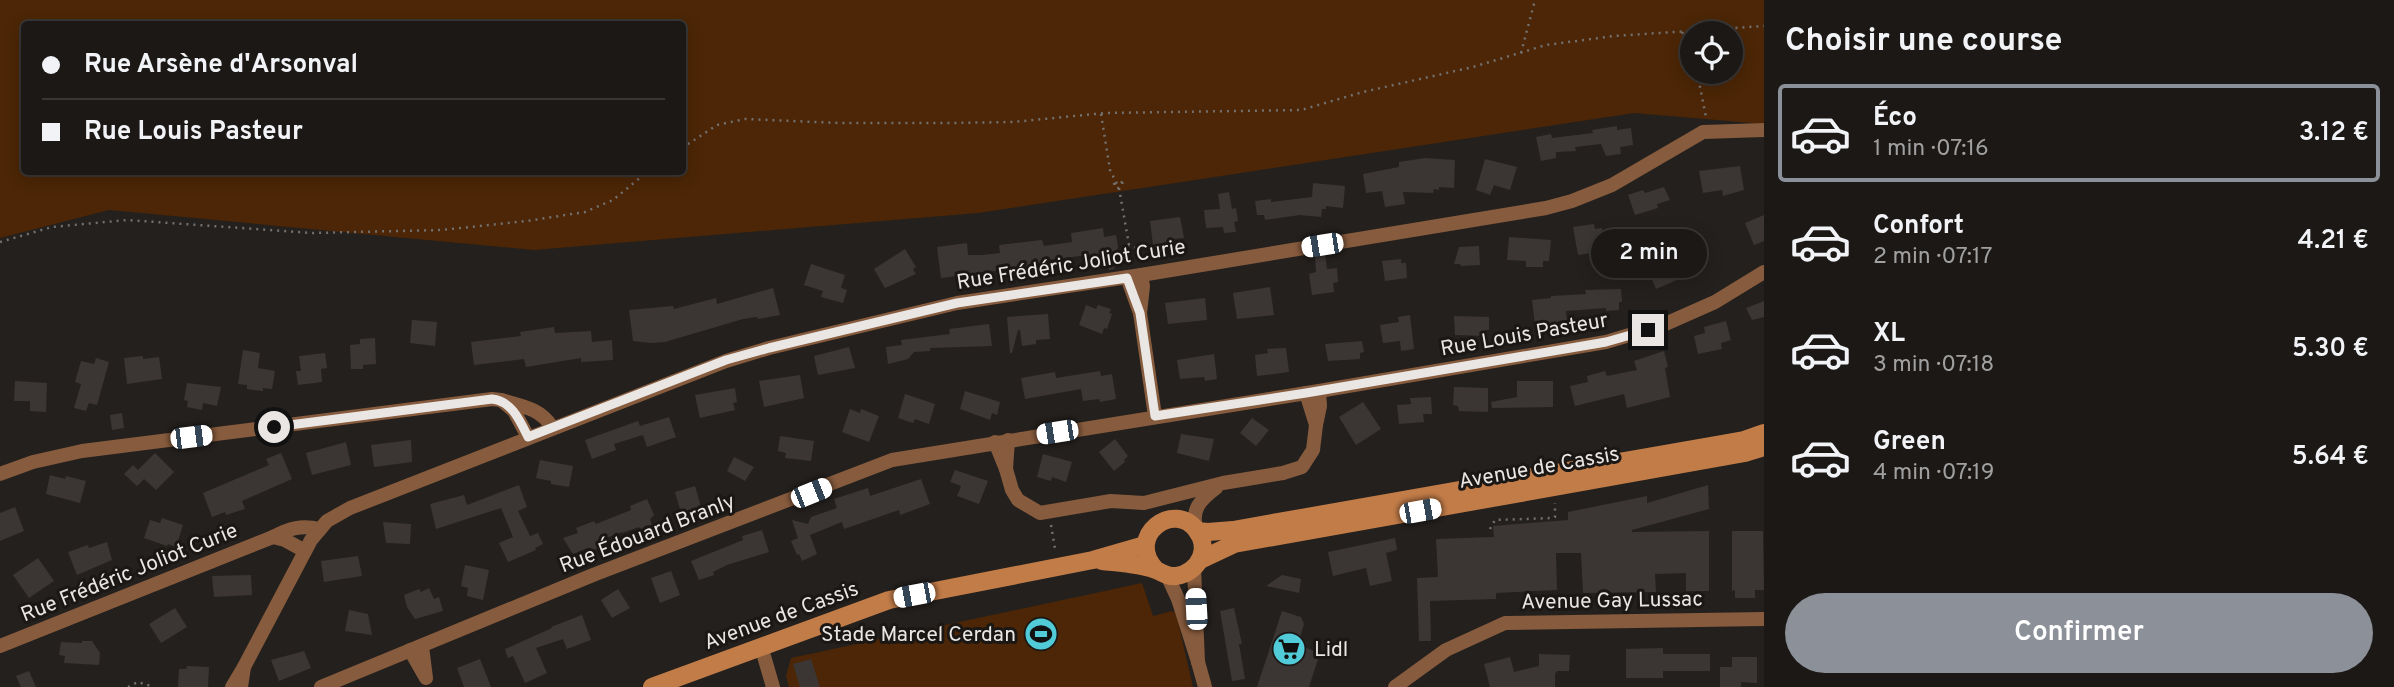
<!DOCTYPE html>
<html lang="fr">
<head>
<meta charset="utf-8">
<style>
  :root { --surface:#1b1816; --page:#282523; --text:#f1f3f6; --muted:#a0a0a1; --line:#393735; --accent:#8c9099 }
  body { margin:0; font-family:Overpass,sans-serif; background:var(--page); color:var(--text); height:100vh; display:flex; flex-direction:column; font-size:26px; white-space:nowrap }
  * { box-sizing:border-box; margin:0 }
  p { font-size:23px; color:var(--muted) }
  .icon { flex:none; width:38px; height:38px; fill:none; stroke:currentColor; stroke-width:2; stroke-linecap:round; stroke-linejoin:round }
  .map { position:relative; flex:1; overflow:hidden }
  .side { display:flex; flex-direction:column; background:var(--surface); width:630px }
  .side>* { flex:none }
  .banner { position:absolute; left:21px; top:21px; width:665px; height:154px; border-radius:7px; box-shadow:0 4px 18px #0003,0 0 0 2px var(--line); display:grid; align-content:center; height:154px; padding:0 21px; background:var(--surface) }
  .fabs { position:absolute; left:1680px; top:21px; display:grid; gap:14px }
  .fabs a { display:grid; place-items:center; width:63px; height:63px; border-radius:50%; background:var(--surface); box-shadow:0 4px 18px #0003,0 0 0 2px var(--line); font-size:35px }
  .end { position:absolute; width:32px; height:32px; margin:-16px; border:9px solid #e9e6e4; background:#111; box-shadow:0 0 0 4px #111 }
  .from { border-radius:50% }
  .bubble { position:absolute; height:49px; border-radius:24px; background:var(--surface); box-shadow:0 4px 18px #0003,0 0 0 2px var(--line); font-size:23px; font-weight:600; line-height:49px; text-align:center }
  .car { position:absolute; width:21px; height:42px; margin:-21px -10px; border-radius:9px; box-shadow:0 0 5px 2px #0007; background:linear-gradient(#fff 24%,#345 0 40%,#fff 0 76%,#345 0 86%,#fff 0) }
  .banner b { display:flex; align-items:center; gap:24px; height:66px; font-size:26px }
  .banner b+b { border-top:2px solid var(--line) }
  .banner i { width:18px; height:18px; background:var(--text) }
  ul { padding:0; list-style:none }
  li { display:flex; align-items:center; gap:21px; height:98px; margin:0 14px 10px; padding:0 7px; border:4px solid transparent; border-radius:7px }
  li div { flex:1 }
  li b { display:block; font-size:26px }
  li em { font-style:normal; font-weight:600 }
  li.current { border-color:var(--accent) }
  li>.icon { width:63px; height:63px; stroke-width:1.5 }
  h2 { padding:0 21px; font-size:32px; line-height:84px }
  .primary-button { display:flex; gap:14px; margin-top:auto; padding:14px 21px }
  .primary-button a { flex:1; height:80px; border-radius:42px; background:var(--accent); color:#fff; font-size:28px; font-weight:600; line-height:80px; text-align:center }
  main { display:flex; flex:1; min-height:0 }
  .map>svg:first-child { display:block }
  .green { fill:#4c2606; fill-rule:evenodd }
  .building { fill:#3b3633 }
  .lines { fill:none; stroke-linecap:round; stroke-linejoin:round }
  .path { stroke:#74706e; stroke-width:2.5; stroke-dasharray:2 5; stroke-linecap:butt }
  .street { stroke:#875b3d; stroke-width:14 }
  .secondary { stroke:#c27c48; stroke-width:18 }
  .route { stroke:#e9e6e4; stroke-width:9 }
  .labels { text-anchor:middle; stroke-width:6; stroke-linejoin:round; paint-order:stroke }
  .street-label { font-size:21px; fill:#e9e6e4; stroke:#1b1714 }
  .poi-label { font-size:21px; fill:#e9e6e4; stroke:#1b1714; text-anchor:end }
</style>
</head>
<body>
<main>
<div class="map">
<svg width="1764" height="687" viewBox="0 0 1764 687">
  <rect width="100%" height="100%" fill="#24201d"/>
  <g class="green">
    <path d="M0 0H1764V124L1634 113 978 213 534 250 109 210 0 238ZM24 24H682V172H24ZM1692 33H1731V72H1692Z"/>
    <path d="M1142 583 1153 616 1172 611 1176 613 1193 687H789L786 676 791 658Z"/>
  </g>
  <g class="building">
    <path d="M1617 126V130L1631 128 1633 145 1620 147 1621 154 1606 156 1601 144 1575 147 1576 151 1556 152V158L1541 161 1536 137 1551 134 1552 138 1593 133 1592 130Z"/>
    <path d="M1425 158 1455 160 1454 188 1439 187V190L1434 189 1433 193 1403 192 1405 204 1385 207 1382 191 1366 193 1363 174 1399 167V162Z"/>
    <path d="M1485 159 1517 167 1510 190 1494 185 1490 195 1476 190Z"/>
    <path d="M1740 166 1744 190 1723 196 1722 190 1703 193 1699 171Z"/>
    <path d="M1313 183 1345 186 1343 208 1326 206V209H1322L1321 217 1300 215 1265 220 1264 215H1257L1255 201 1271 199V202L1312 197Z"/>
    <path d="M1664 187 1670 200 1657 204 1658 208 1635 215 1628 195 1643 190 1645 193Z"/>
    <path d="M1229 192 1232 209 1236 208 1238 221 1234 222 1236 232 1224 233 1223 227 1206 228 1204 210 1220 209 1218 194Z"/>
    <path d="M1764 215V241L1754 245 1745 223Z"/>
    <path d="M1180 217 1184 238 1173 239V243L1153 245 1150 221Z"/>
    <path d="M1594 224 1595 229 1602 228 1605 251 1578 255 1573 227Z"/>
    <path d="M1103 228 1104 237 1116 235 1118 246 1114 269 1109 270 1106 253 1046 260V264L941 278 937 247 967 243 968 255H981L1000 253 999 245 1042 240 1044 246 1072 242 1071 233Z"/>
    <path d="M1509 237 1551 240 1549 261H1543V267H1526V261L1507 260Z"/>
    <path d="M1479 246 1480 265 1461 266 1460 264H1454L1459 247Z"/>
    <path d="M905 249 916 267 913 269 916 274 885 288 874 269Z"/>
    <path d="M1682 253 1691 274 1656 289 1648 270Z"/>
    <path d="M1325 254 1327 269 1337 268 1338 282 1333 283 1334 292 1312 295 1309 274 1316 272 1315 256Z"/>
    <path d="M1401 259V263H1406L1407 278 1385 281 1382 261Z"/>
    <path d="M811 264 845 275 841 288 847 290 843 303 821 297 823 291 804 285Z"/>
    <path d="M1270 287 1274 315 1237 319 1233 293Z"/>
    <path d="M773 288 780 315 758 319 757 317 743 319 665 342 651 343 633 341 629 310 673 306 674 309 716 298 717 304Z"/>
    <path d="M1621 289 1622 302H1619V310L1606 311V308L1566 311 1567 320 1558 321V325H1535L1532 300 1551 298V296L1586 294 1585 290Z"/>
    <path d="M1205 298 1207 320 1168 324 1165 303Z"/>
    <path d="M1764 301V317L1752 320 1746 308Z"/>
    <path d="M1086 305 1096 309 1098 305 1111 309 1109 313 1112 314 1107 329 1104 328 1102 334 1079 325Z"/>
    <path d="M1048 314 1050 339 1036 340V344L1022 346 1020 330H1018L1012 353H1010L1007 317Z"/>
    <path d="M1410 315 1414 349 1401 351 1400 341 1383 343 1380 325 1399 322 1398 317Z"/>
    <path d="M1454 316 1489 317V330H1485V336L1455 335Z"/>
    <path d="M412 320 437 322 435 346 410 343Z"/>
    <path d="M1726 321 1731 340 1721 343 1722 349 1698 354 1694 336 1705 333 1704 327Z"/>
    <path d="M989 324 992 346 930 348V351L914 352 908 359 888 364 886 347 902 345 901 340 950 334 949 329Z"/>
    <path d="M554 327 555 333 591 331 592 342 612 340 613 360 581 362V358L526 367 524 359 474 365 471 342 521 336 520 332Z"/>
    <path d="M375 338 376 364 363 365V369H351L350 345 360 344V339Z"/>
    <path d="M1362 341 1364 352 1360 353V359L1328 361 1325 344Z"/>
    <path d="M849 347 855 368 818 375 814 356Z"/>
    <path d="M1286 348 1289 372 1257 376 1255 355 1268 353 1267 349Z"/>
    <path d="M243 350 260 353 258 368 275 371 272 389 263 388V391L247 389V385L238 384Z"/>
    <path d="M1664 351 1668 367 1665 368 1670 397 1627 408 1624 394 1575 406 1570 386 1588 382 1587 376 1605 371 1607 376 1637 370 1634 361Z"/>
    <path d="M325 353 327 368 321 369 322 382 298 385 296 371H301L299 356Z"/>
    <path d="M1214 354 1217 379 1205 381 1204 377 1180 379 1177 360Z"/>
    <path d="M143 356V359L159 357 162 379 127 384 124 358Z"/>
    <path d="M96 358 109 362 97 405 89 403 86 411 74 408 81 384 75 382 81 361 94 364Z"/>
    <path d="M1100 371 1101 376 1112 374 1116 399 1100 402 1099 399 1083 401 1081 389 1025 399 1021 378 1055 372 1056 378Z"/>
    <path d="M800 375 804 398 764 407 759 381Z"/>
    <path d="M15 381 47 383 46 412 30 411V401H14Z"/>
    <path d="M1517 381H1553V407L1492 408 1491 402 1517 397Z"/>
    <path d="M187 383 221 387 217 406 203 403 202 410 187 407 188 401 184 400Z"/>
    <path d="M1454 387 1488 388V412L1459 411 1458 406 1453 405Z"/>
    <path d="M735 388 737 402 733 403 735 410 700 418 695 395Z"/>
    <path d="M965 391 1000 402 997 415 992 413 990 420 960 409Z"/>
    <path d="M905 394 935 404 929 424 915 419 913 423 898 418Z"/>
    <path d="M1431 397 1432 414H1423L1424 422 1399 424 1397 405 1411 404 1410 398Z"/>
    <path d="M1363 402 1381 429 1356 445 1339 417Z"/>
    <path d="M850 409 860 413 861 409 879 416 869 442 842 432Z"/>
    <path d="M122 413 124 428 112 430 110 415Z"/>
    <path d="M669 417 676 437 647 447 643 435 614 444 616 450 592 459 585 440 638 421 640 426Z"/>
    <path d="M1252 418 1269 430 1256 446 1240 433Z"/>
    <path d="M1181 434 1214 439 1209 461 1177 453Z"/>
    <path d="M780 436 814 441 811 461 785 458 786 453 778 451Z"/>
    <path d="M1115 439 1128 456 1124 460 1125 462 1114 471 1099 452Z"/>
    <path d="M411 440 412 462 374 467 371 445Z"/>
    <path d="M346 442 351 465 312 475 306 453Z"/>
    <path d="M155 453 174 472 156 490 144 479 137 486 124 474 133 465 138 470Z"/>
    <path d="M281 453 292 479 242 501 245 509 226 515 225 512 212 517 203 493 269 465 266 459Z"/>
    <path d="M1043 454 1072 462 1066 482 1052 477 1051 481 1037 477Z"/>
    <path d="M734 457 754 467 745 481 727 471Z"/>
    <path d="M540 460 573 466 569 487 551 484V481L536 478Z"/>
    <path d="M955 470 988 481 979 504 957 496 961 486 950 482Z"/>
    <path d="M50 475 65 479 66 476 86 481 80 503 46 494Z"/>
    <path d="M921 479 930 504 900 515 899 510 844 529 842 522 810 535 817 554 802 561 799 554 797 555 791 541 798 538 792 520 808 524 811 517 837 508 834 499 868 488 870 496Z"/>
    <path d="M519 485 527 507 518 511 530 536 538 533 543 544 535 548 536 550 508 562 499 543 513 537 501 508 436 529 430 504 464 495 467 505Z"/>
    <path d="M1708 485 1709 509 1632 530V532L1709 531V591H1686V573L1655 574 1656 592 1583 593 1581 553H1556L1557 590 1496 593V599L1430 601 1431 641H1419L1417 578 1438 577 1436 539 1494 537 1493 526 1568 520V512L1647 496V503Z"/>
    <path d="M695 486 702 510 682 516 675 492Z"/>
    <path d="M647 499 654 515 650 519 652 525 641 530 639 527 622 533V532L598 541 601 547 589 552 588 548 573 554 563 538 578 533 576 528 594 521 596 524 631 510 630 506Z"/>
    <path d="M15 507 24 531 0 541V513Z"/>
    <path d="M162 518 183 525 176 547 168 544 167 546 144 538 150 520 160 523Z"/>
    <path d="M383 522 411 524 410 544 386 543Z"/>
    <path d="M762 530 769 552 727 565 713 572 714 575 699 580 691 561 743 540 742 536Z"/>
    <path d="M1732 531H1763L1764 590H1755V598H1735V590L1732 591Z"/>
    <path d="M1395 538 1397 550 1386 553 1392 581 1370 586 1366 568 1333 576 1328 552Z"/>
    <path d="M107 542 112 560 77 575 68 552 88 545 89 548Z"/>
    <path d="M358 556 362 576 324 582 321 561Z"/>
    <path d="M38 558 54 581 29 598 13 575Z"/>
    <path d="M465 565 489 570 483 600 467 596 468 588 461 586Z"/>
    <path d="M671 571 680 595 660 603 651 578Z"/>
    <path d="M251 575 252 595 214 597 212 576Z"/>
    <path d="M1282 575 1301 579 1299 593 1266 586Z"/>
    <path d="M429 588 434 599 439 597 443 611 415 619 407 607 404 595 419 589 421 592Z"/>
    <path d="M618 589 630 608 612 618 601 600Z"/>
    <path d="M175 608 187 627 161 643 149 624Z"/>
    <path d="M1234 608 1242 644H1239L1245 679 1232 681 1220 611Z"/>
    <path d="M349 610 368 614 372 635 345 631Z"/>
    <path d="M1282 611 1301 617 1304 624 1298 645 1320 653 1309 687H1257Z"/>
    <path d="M582 615 591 640 567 649 563 639 536 648 547 673 525 683 513 656 508 658 505 649 552 628 551 627Z"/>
    <path d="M82 641H92L100 653 99 665 64 663 65 656 59 655 61 642 82 643Z"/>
    <path d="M1663 648V654H1710V671H1663V678H1626V649Z"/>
    <path d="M304 651 311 668 279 681 271 660Z"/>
    <path d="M1539 654 1570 655 1569 671H1557L1555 674V687H1490L1484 664 1510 657 1514 672 1539 666Z"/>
    <path d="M1732 657H1757V683L1741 682V687H1720V667H1732Z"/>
    <path d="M480 659 491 687H464L457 668Z"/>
    <path d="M811 659 820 687H800L793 664Z"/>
    <path d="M187 666 209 667 208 687H178L179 669H186Z"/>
    <path d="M29 671 36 687H21L16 676Z"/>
  </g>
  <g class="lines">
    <g class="path">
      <path d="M1682 32 1692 46"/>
      <path d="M1521 53 1535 0"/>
      <path d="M1697 72 1706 117"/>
      <path d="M1101 114 1110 170 1117 184"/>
      <path d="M682 148 717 125 745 119 839 123H952L1013 122 1105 113 1301 110 1363 92 1473 67 1546 45 1614 36 1764 26"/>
      <path d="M1123 182 1119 188H1117L1114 184Z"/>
      <path d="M1119 188 1129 245"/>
      <path d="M0 242 52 227 127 220 312 233 441 230 527 221 585 212 613 200 647 172"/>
      <path d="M1120 264C1121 256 1120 249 1129 245L1136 248 1143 260"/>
      <path d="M1051 525 1055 549"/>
      <path d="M1490 529 1495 520 1552 518 1555 517V503"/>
      <path d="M128 687 138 682 154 687"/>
    </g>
    <g class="street">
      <path d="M1127 277 1140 313 1143 286 1141 275"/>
      <path d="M1140 313 1155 416"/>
      <path d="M1306 393 1316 425 1320 406 1319 391"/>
      <path d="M528 437 514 411 501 400C521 406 540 408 552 427"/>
      <path d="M995 442 1006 469 1008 440"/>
      <path d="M1006 469 1012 490 1018 500 1040 513 1111 501 1144 503 1223 483 1283 473 1302 467 1313 450 1316 425"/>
      <path d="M0 474 33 462 82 451 492 399 501 400"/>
      <path d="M1197 531C1190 510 1200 500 1216 488"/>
      <path d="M305 551 285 540 273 537C290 528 301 525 320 529"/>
      <path d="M1167 575 1178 599 1198 662 1194 568"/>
      <path d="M0 646 273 537"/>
      <path d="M761 646 773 687"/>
      <path d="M410 650 426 678 422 646"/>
      <path d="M1198 662 1205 687"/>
      <path d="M244 667 311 540 327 521 350 508 726 361 769 348 957 303 1141 275 1546 208 1572 201 1612 185 1703 132 1764 130"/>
      <path d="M232 687 244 667 241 687"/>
      <path d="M321 687 593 575 892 460 1319 391 1606 342 1663 325 1715 302 1764 272"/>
      <path d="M1395 687 1446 650 1505 623 1764 619"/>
    </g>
    <g class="secondary">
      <path d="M1197 531 1208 532 1233 530 1710 446 1744 440 1764 433"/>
      <path d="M1200 560 1234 544 1745 453 1764 447"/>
      <path d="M1102 561C1119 563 1140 564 1156 570 1163 573 1168 577 1176 576 1187 575 1197 567 1201 557 1204 549 1203 539 1197 531 1175 499 1124 536 1156 570"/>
      <path d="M652 687 889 600 1093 560 1145 545"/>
    </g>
  </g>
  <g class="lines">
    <path class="route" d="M274 427 492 399C512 401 520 421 528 437L726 360 769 348 957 303 1127 278 1140 313 1155 416 1306 393 1606 342 1648 330"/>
  </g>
  <defs>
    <symbol id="stadium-disc" viewBox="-11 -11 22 22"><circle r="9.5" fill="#52cbd9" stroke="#1b1714"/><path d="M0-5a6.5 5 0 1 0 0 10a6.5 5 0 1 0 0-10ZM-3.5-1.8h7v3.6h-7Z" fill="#111"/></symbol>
    <symbol id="supermarket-disc" viewBox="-11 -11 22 22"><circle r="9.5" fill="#52cbd9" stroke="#1b1714"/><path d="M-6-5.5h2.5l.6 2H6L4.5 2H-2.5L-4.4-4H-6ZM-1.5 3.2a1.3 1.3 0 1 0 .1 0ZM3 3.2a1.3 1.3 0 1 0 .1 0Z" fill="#111"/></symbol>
  </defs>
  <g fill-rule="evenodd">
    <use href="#stadium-disc" x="1022" y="615" width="38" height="38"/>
    <use href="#supermarket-disc" x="1270" y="630" width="38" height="38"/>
  </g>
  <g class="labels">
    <g class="street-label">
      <text transform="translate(1071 264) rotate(-9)" y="7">Rue Frédéric Joliot Curie</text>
      <text transform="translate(1524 334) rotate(-10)" y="7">Rue Louis Pasteur</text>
      <text transform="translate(1539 467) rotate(-10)" y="7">Avenue de Cassis</text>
      <text transform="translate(647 533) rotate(-21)" y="7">Rue Édouard Branly</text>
      <text transform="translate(129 572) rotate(-22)" y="7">Rue Frédéric Joliot Curie</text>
      <text transform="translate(1612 600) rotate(-1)" y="7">Avenue Gay Lussac</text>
      <text transform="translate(781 615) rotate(-20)" y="7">Avenue de Cassis</text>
    </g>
    <g class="poi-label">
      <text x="1016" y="641">Stade Marcel Cerdan</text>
      <text x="1314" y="656" text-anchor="start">Lidl</text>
    </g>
  </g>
</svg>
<div class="fabs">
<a><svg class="icon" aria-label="locate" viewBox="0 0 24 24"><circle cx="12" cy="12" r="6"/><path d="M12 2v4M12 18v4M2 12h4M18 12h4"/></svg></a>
</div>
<i class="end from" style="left:274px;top:427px"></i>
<i class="end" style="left:1648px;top:330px"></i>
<div class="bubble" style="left:1591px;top:229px;width:116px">2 min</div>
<i class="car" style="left:1322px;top:245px;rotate:261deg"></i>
<i class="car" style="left:1057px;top:432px;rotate:261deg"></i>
<i class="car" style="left:191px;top:437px;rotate:83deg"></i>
<i class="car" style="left:811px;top:493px;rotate:68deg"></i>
<i class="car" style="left:1420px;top:511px;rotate:80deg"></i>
<i class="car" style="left:914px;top:595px;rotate:259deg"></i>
<i class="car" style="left:1196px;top:609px;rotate:357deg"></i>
<div class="banner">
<b><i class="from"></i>Rue Arsène d'Arsonval</b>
<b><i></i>Rue Louis Pasteur</b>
</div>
</div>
<section class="side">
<h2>Choisir une course</h2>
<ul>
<li class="current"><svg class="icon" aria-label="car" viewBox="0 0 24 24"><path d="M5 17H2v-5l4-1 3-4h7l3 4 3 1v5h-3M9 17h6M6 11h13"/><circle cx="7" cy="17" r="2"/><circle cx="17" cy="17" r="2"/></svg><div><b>Éco</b><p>1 min · 07:16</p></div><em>3.12 €</em></li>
<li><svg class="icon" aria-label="car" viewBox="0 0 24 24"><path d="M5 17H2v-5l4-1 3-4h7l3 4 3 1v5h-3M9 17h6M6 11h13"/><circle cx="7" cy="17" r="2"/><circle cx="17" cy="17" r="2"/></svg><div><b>Confort</b><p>2 min · 07:17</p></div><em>4.21 €</em></li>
<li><svg class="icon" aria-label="car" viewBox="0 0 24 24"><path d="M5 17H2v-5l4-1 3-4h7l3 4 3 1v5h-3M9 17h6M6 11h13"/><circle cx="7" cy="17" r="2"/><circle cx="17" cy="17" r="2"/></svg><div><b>XL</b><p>3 min · 07:18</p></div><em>5.30 €</em></li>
<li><svg class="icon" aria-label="car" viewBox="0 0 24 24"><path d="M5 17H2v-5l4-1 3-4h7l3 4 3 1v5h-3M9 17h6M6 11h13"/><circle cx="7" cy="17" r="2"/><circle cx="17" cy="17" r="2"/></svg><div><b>Green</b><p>4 min · 07:19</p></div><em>5.64 €</em></li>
</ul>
<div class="primary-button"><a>Confirmer</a></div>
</section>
</main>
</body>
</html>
